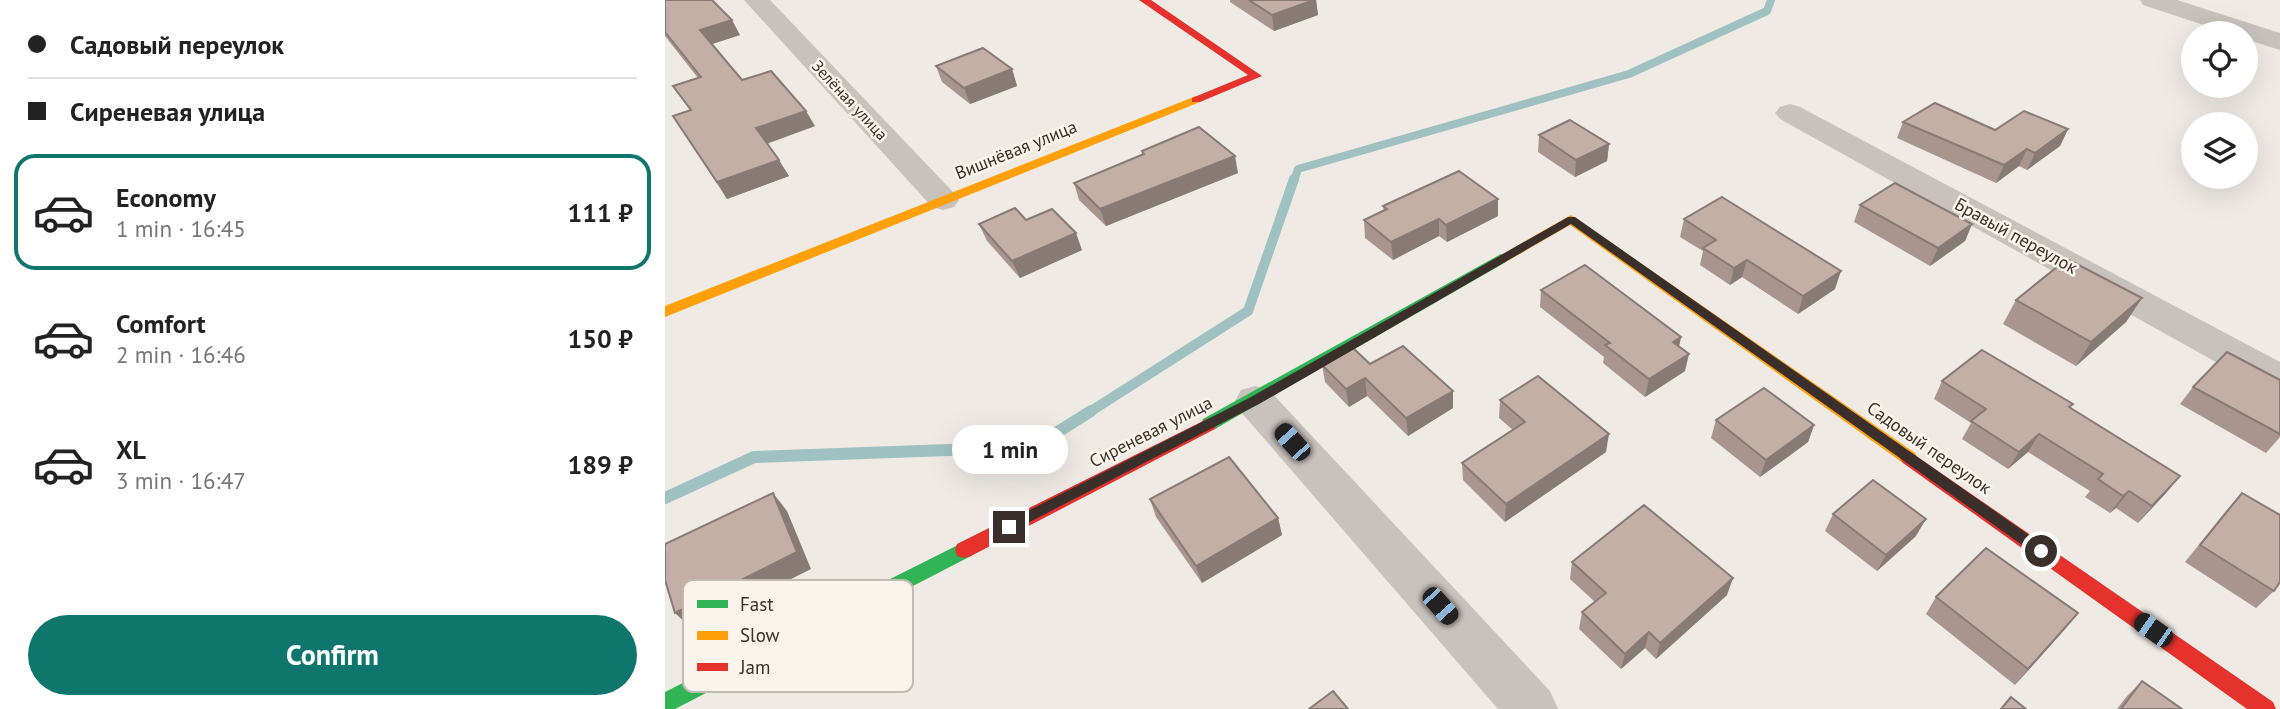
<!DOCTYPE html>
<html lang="en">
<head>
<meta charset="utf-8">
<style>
  :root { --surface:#fff; --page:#f2f2f2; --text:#222; --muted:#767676; --line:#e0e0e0; --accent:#0f766e }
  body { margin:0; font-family:"PT Sans",sans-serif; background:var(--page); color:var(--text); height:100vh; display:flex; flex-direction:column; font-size:26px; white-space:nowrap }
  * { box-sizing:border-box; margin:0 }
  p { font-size:23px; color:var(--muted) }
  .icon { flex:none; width:38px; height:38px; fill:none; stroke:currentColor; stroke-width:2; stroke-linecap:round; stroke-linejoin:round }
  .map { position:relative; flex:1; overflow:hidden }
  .panel { display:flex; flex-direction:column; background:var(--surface); width:665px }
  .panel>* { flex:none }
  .guide { display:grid; align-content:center; height:154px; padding:0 28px; background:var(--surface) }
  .tools { position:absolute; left:1516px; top:21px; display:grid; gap:14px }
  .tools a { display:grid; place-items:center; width:77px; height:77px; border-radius:50%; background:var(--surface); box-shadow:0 7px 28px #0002; font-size:35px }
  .end { position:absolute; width:32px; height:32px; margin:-16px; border:9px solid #3a2f2a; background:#fff; box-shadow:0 0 0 4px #fff }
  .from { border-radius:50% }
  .bubble { position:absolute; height:49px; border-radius:24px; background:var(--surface); box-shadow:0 7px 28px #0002; font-size:23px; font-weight:800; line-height:49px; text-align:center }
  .car { position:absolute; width:21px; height:42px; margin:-21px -10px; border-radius:9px; box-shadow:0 0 5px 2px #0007; background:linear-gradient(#222 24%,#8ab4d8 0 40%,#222 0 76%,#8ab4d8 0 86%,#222 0) }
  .guide b { display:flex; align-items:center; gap:24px; height:66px; font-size:26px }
  .guide b+b { border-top:2px solid var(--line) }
  .guide i { width:18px; height:18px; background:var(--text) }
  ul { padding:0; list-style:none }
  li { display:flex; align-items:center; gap:21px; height:116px; margin:0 14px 10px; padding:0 14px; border:4px solid transparent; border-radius:21px }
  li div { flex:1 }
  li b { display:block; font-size:26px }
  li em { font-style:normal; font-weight:800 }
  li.selected { border-color:var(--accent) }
  li>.icon { width:63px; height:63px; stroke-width:1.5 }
  .primary-button { display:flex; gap:14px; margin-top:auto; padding:14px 28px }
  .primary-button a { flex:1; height:80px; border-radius:42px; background:var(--accent); color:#fff; font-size:28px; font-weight:800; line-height:80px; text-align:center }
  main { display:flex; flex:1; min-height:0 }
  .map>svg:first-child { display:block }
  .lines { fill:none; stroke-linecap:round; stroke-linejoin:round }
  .stream-far2 { stroke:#9fc1c1; stroke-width:8 }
  .stream-far1 { stroke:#9fc1c1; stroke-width:10 }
  .stream { stroke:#9fc1c1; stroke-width:12 }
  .street { fill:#c8c2bc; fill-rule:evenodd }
  .fast { fill:#30b455; fill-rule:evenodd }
  .slow { fill:#ff9f0a; fill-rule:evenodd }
  .jam { fill:#e5322d; fill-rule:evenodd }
  .wall { fill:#a8968e }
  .shaded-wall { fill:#887a74 }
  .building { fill:#c3afa5; stroke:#887a74; stroke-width:2 }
  .route { fill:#3a2f2a }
  .labels { text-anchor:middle; stroke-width:5; stroke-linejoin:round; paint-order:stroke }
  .far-street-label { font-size:16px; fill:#3a2f2a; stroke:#fbf4ec }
  .street-label { font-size:18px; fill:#3a2f2a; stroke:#fbf4ec }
  .key { fill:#fbf4ec; stroke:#c1b9b2; stroke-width:2 }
  .key-label { font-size:19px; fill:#3a2f2a }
</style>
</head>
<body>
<main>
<section class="panel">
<div class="guide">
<b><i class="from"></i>Садовый переулок</b>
<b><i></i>Сиреневая улица</b>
</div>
<ul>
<li class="selected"><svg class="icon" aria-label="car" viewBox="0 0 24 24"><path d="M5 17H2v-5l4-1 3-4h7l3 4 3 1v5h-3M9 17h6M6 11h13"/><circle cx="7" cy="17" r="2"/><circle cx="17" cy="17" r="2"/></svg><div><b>Economy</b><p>1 min · 16:45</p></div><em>111 ₽</em></li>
<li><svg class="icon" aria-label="car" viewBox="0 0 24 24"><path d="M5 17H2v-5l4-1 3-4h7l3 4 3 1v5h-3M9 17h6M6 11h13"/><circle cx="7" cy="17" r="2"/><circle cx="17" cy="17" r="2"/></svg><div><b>Comfort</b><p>2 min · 16:46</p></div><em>150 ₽</em></li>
<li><svg class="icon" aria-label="car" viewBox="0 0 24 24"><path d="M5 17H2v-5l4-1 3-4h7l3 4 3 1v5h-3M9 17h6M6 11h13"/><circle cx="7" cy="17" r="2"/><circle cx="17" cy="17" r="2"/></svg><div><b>XL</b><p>3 min · 16:47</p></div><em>189 ₽</em></li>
</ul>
<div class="primary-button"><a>Confirm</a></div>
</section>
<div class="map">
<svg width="1615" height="709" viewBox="0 0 1615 709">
  <rect width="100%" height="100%" fill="#efeae4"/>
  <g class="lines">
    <path class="stream-far2" d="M629 181 633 169 964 74 1102 11 1106 0"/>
    <path class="stream-far1" d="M423 413 583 311 629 179"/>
    <path class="stream" d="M0 498 89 457 369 447 426 411"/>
    <g class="street">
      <path d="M79 0H105L289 193 294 200 289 207 278 210 267 207Z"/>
      <path d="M1475 0H1512L1615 33V50L1580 39V33H1563L1478 5Z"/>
      <path d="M1125 104 1135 107 1615 362V394L1601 390 1115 119 1110 113 1115 107Z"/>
      <path d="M590 386 604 390 885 691 893 709H833L576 412 570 401 576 390Z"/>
    </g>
    <g class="fast">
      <path d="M836 254 841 256 843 259 841 262 550 429H538L536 424 538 419Z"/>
      <path d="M299 542 306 544 308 550 306 556 10 709H0V692Z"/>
    </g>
    <g class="slow">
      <path d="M531 96 535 98V102L0 317V306Z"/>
      <path d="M906 215 1250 453 1253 458 1250 463 1244 465 1238 463 905 225 841 262H831L829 259Z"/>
    </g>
    <g class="jam">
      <path d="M474 0H486L597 76 535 102H527V98L583 75Z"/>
      <path d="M544 418 550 419 552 424 550 429 306 556 299 558 292 556 290 550 292 544Z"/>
      <path d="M1244 451 1608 702 1611 709H1582L1238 463 1235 458 1238 453Z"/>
    </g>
  </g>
  <g class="wall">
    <path d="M0 0 75 35 47 44 77 80 150 126 102 144 124 176 62 199 8 116 25 110 8 86 33 78 0 36Z"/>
    <path d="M565 0H651L653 15 609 31 565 2Z"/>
    <path d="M271 66 347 69 352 86 305 104 277 82Z"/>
    <path d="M1238 122 1330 130 1403 129 1395 146 1362 170 1354 166 1331 183 1232 138Z"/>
    <path d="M874 135 944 144 942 161 910 177 873 152Z"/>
    <path d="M477 151 573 173 441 226 414 200 409 183 478 154Z"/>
    <path d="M1195 205 1307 224 1300 241 1265 266 1189 222Z"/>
    <path d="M718 206 833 216 782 242 774 236 728 260 700 238 699 220 719 211Z"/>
    <path d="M1019 219 1170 289 1133 314 1077 277 1065 285 1035 265 1038 251 1015 237Z"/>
    <path d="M361 220 417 250 355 278 322 241 314 224Z"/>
    <path d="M876 290 1016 337 1014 347 1020 371 980 397 938 363 939 357 875 307Z"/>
    <path d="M1477 298 1461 322 1411 366 1338 324 1351 300Z"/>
    <path d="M705 364 788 408 743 436 702 396 684 407 660 382 657 365Z"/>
    <path d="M1615 380V437L1601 453 1515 404 1528 387Z"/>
    <path d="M1277 381 1408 404 1405 408 1515 476 1501 493 1473 523 1451 508 1445 513 1420 497 1425 491 1363 452 1343 469 1297 439 1306 423 1269 399Z"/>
    <path d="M835 400 941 452 840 522 798 480 797 463 848 430 834 418Z"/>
    <path d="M1051 420 1149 425 1143 442 1095 477 1046 438Z"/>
    <path d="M1577 493 1609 591 1591 608 1520 562 1561 511Z"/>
    <path d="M485 499 613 518 617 535 537 583 491 517Z"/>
    <path d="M1168 514 1251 536 1212 571 1160 531Z"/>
    <path d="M907 562 1062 595 991 659 980 648 956 669 914 629 917 612 930 602 905 579Z"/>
    <path d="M1271 597 1400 629 1350 685 1261 614Z"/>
    <path d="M1477 681 1517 709H1452L1462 696Z"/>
  </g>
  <g class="shaded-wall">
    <path d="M649 0H651L653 15 609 31 607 15Z"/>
    <path d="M67 20 75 35 44 45 35 30Z"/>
    <path d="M347 69 352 86 305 104 299 88Z"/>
    <path d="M141 111 150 126 100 144 91 128Z"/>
    <path d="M1403 129 1395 146 1362 170 1370 153Z"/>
    <path d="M944 144 942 161 910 177 911 160Z"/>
    <path d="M1362 149 1354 166 1331 183 1339 165Z"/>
    <path d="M570 156 573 173 441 226 435 209Z"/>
    <path d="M114 160 124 176 62 199 52 182Z"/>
    <path d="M833 199V216L782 242 781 225Z"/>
    <path d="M774 219V236L728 260 726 242Z"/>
    <path d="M1307 224 1300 241 1265 266 1273 248Z"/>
    <path d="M411 233 417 250 355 278 347 261Z"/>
    <path d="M1082 260 1077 277 1065 285 1069 268Z"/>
    <path d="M1176 271 1170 289 1133 314 1138 296Z"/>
    <path d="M1477 298 1461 322 1411 366 1426 342Z"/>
    <path d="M1016 337 1012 355 1008 342Z"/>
    <path d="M1024 354 1020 371 980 397 984 379Z"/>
    <path d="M700 378 702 396 684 407 681 389Z"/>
    <path d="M788 391V408L743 436 741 418Z"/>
    <path d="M1149 425 1143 442 1095 477 1101 460Z"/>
    <path d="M944 434 941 452 840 522 841 504Z"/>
    <path d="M1374 434 1363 452 1343 469 1354 452Z"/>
    <path d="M1515 476 1501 493 1473 523 1487 506Z"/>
    <path d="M1464 491 1451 508 1445 513 1458 496Z"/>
    <path d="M108 493 122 511 146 569 27 629 10 613Z"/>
    <path d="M613 518 617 535 537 583 531 566Z"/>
    <path d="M1261 519 1251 536 1212 571 1221 555Z"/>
    <path d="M1068 578 1062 595 991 659 995 643Z"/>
    <path d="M1413 613 1400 629 1350 685 1363 669Z"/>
    <path d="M984 632 980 648 956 669 960 654Z"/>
  </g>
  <g class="building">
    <path d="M0 0H47L67 20 35 30 77 80 106 71 141 111 91 128 114 160 52 182 8 116 26 110 8 86 36 77 0 32Z"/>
    <path d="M584 0H649L607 15Z"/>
    <path d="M318 48 347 69 299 88 271 66Z"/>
    <path d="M1270 103 1330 130 1359 111 1403 129 1370 153 1362 149 1339 165 1238 122Z"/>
    <path d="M905 120 944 144 911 160 874 135Z"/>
    <path d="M534 127 570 156 435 209 409 183 479 154 477 151Z"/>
    <path d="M794 171 833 199 781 225 774 219 726 242 699 220 722 209 718 206Z"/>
    <path d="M1230 183 1307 224 1273 248 1195 205Z"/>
    <path d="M1057 197 1176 271 1138 296 1082 260 1069 268 1038 248 1051 240 1019 219Z"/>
    <path d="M350 208 361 220 387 209 411 233 347 261 314 224Z"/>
    <path d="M1402 259 1477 298 1426 342 1351 300Z"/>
    <path d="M920 265 1016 337 1008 342 1024 354 984 379 940 345 945 343 876 290Z"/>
    <path d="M738 346 788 391 741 418 700 378 681 389 657 365 687 347 705 364Z"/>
    <path d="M1317 350 1408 404 1404 407 1515 476 1487 506 1464 491 1458 496 1433 479 1438 474 1374 434 1354 452 1306 421 1321 409 1277 381Z"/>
    <path d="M1562 352 1615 380V434L1528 387Z"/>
    <path d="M873 376 944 434 841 504 797 463 860 422 835 400Z"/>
    <path d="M1099 388 1149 425 1101 460 1051 420Z"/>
    <path d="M564 457 613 518 531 566 485 499Z"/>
    <path d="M1208 480 1261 519 1221 555 1168 514Z"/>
    <path d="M108 493 132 552 10 613 0 580V544Z"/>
    <path d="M1577 493 1615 515V582L1609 591 1535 545Z"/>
    <path d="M979 505 1068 578 995 643 984 632 960 654 917 612 941 593 907 562Z"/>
    <path d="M1321 548 1413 613 1363 669 1271 597Z"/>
    <path d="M1477 681 1517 709H1456Z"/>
    <path d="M668 691 683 709H644Z"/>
    <path d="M1346 697 1361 709H1336Z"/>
  </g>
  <path class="route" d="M903 217H910L1381 547V555H1371L906 224 594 404 349 530H339V523L586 397Z"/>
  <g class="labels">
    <g class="far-street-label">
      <text transform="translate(185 100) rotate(47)" y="6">Зелёная улица</text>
    </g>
    <g class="street-label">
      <text transform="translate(351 150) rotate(-22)" y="6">Вишнёвая улица</text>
      <text transform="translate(1351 236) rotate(29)" y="6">Бравый переулок</text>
      <text transform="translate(486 432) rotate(-27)" y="6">Сиреневая улица</text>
      <text transform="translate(1264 448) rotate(35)" y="6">Садовый переулок</text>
    </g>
  </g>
  <rect x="18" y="580" width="230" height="112" rx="10" class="key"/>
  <rect x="32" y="600" width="31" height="8" fill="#30b455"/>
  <rect x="32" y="631" width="31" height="9" fill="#ff9f0a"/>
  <rect x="32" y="663" width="31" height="8" fill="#e5322d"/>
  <g class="key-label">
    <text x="75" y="611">Fast</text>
    <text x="75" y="642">Slow</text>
    <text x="75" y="674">Jam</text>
  </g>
</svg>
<div class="tools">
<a><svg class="icon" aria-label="locate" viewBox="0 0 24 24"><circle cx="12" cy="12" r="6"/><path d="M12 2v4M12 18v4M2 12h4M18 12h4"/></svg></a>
<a><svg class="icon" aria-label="layers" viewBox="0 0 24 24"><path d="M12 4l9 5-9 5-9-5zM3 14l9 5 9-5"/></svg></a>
</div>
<i class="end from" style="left:1376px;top:551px"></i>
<i class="end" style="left:344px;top:527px"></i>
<div class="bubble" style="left:287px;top:425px;width:116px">1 min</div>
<i class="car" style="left:627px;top:442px;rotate:318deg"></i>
<i class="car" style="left:775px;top:606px;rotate:138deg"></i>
<i class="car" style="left:1488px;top:630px;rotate:305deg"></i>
</div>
</main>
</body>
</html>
